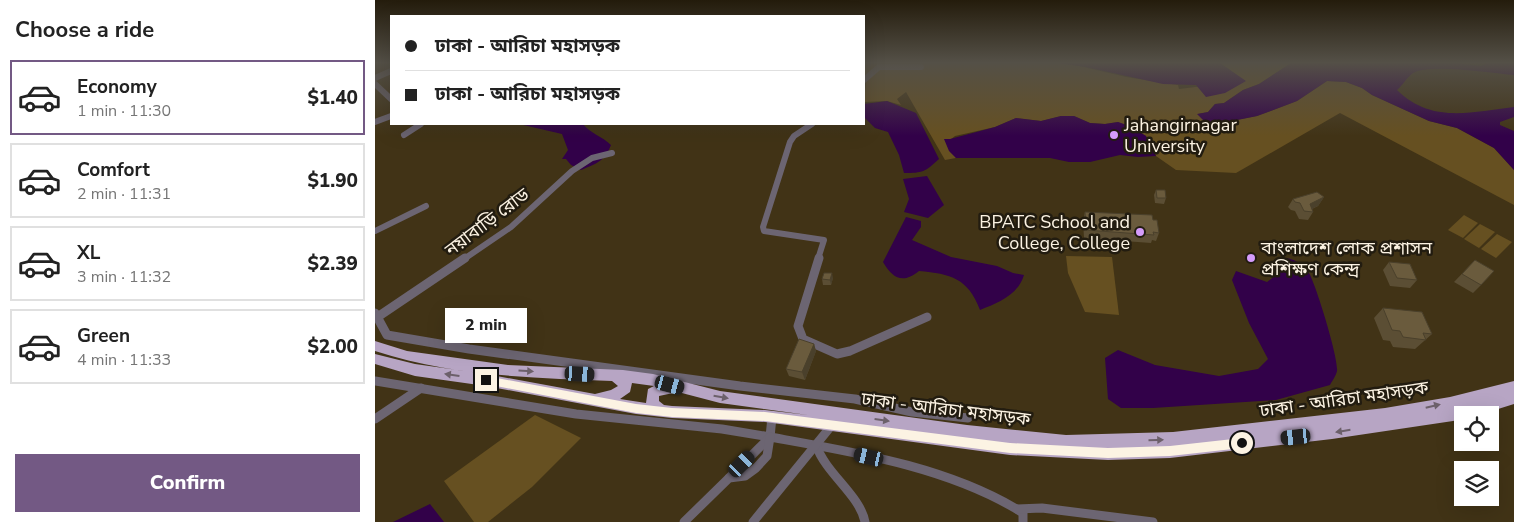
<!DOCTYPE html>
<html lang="en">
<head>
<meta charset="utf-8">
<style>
  :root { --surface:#fff; --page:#f6f6f6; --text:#222; --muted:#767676; --line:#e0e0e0; --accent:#735984 }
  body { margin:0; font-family:"Nunito Sans","Noto Sans Bengali",sans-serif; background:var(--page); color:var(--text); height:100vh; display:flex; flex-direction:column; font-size:19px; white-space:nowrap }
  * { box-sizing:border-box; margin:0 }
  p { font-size:16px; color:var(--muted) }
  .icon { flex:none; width:28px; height:28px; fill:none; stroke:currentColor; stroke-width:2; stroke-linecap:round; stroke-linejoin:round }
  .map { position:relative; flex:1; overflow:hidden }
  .details { display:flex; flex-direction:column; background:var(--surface); width:375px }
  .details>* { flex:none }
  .guide { position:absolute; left:15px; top:15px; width:475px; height:110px; border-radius:0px; box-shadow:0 5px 20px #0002; display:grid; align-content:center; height:110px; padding:0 15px; background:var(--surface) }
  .buttons { position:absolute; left:1079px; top:406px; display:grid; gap:10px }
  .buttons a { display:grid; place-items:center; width:45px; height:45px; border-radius:0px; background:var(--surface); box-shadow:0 5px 20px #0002; font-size:25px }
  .end { position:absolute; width:22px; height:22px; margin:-11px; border:6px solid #fcf3e3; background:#111; box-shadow:0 0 0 2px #111 }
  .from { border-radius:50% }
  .bubble { position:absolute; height:35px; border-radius:0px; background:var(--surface); box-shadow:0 5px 20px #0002; font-size:16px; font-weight:800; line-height:35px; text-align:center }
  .car { position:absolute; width:15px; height:30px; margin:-15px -8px; border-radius:6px; box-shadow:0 0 4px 1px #0007; background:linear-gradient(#222 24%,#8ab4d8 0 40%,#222 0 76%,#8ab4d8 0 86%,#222 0) }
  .guide b { display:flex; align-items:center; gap:18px; height:48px; font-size:19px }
  .guide b+b { border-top:1px solid var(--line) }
  .guide i { width:12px; height:12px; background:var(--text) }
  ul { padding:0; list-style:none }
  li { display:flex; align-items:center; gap:15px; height:75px; margin:0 10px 8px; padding:0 5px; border:2px solid var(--line); border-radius:0px }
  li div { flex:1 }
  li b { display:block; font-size:19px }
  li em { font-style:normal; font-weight:800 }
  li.active { border-color:var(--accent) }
  li>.icon { width:45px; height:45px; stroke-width:1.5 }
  h2 { padding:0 15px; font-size:22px; line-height:60px }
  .primary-button { display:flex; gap:10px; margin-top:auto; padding:10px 15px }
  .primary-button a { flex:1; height:58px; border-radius:0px; background:var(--accent); color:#fff; font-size:20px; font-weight:800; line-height:58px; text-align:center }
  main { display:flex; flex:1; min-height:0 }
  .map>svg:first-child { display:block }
  .green { fill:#665021 }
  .water { fill:#320149 }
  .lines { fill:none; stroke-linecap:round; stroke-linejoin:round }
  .minor-far1 { stroke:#6c6572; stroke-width:6 }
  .minor { stroke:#6c6572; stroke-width:9 }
  .highway { fill:#b7a5c4; fill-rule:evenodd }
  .wall { fill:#5b4e34 }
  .shaded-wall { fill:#4a402b }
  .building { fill:#6a5b3d; stroke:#4a402b }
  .oneway { fill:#6c606a }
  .route { fill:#fcf3e3 }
  .poi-dot { fill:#d59cfb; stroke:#221c10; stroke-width:2 }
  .labels { text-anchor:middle; stroke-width:5; stroke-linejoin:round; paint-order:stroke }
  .poi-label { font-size:18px; fill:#fcf3e3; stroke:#221c10; text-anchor:start }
  .street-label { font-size:18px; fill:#fcf3e3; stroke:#221c10 }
</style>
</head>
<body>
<main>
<section class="details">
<h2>Choose a ride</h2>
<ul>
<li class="active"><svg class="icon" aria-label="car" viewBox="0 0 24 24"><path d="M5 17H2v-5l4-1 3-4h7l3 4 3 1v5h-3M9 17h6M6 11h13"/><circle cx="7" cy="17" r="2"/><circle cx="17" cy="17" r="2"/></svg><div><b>Economy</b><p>1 min · 11:30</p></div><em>$1.40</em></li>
<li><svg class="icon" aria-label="car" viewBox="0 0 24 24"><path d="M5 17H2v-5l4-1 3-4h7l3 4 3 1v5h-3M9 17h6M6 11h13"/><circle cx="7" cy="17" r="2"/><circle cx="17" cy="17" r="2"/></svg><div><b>Comfort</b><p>2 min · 11:31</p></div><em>$1.90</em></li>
<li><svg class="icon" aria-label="car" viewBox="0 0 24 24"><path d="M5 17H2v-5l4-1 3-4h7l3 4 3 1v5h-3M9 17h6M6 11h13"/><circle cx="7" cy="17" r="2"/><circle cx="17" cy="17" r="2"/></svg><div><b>XL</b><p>3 min · 11:32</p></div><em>$2.39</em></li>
<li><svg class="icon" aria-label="car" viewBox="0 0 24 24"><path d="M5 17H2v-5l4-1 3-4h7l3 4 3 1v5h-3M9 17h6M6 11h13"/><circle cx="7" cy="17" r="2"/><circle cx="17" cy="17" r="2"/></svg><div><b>Green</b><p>4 min · 11:33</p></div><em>$2.00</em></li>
</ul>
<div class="primary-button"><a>Confirm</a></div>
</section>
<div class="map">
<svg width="1139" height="522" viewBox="0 0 1139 522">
  <rect width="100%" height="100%" fill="#413316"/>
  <g class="green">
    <path d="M489 63H684L704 66 751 77 803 85 804 89 870 81 845 63H916L884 84 868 90 849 103 840 104 833 112 823 114 841 132 862 120 882 116 922 101 952 81 971 82 987 88 997 95 1054 121 1082 128 1119 148 1139 170V205L965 113 861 173 801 170 781 156 771 136 743 122 730 124 715 123 699 116H686L666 121 641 118 620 127 580 136 575 140 581 158 570 160 531 92 522 99 526 105 512 101 489 102 491 81Z"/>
    <path d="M1089 215 1103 223 1088 238 1073 230Z"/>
    <path d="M1105 224 1120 232 1104 248 1089 239Z"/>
    <path d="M1122 234 1137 242 1121 258 1106 249Z"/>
    <path d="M691 256 737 257 744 315 710 312 693 273Z"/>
    <path d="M160 415 206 438 157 487 113 522H99L69 481Z"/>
  </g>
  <g class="water">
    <path d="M684 63H845L871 81 850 93 831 97 821 85 788 84 711 67Z"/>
    <path d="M916 63H1081L1105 66 1113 63H1139V75C1118 73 1054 63 1038 73 1032 77 1028 85 1022 90 1057 124 1096 112 1139 107V117L1125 122V125L1139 131V170L1119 148 1082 128 1054 121 997 95 987 88 971 82 952 81 922 101 882 116 862 120 841 133 822 114 833 112 840 104 849 103 868 90 884 84Z"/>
    <path d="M512 101 541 113 564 159C550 172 548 173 529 173L524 155 513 132 500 128 490 118 489 104Z"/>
    <path d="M686 116H699L715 123 730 124 743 122 755 126 771 136 781 156 763 157 745 155 715 162H694L675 158H581L574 151 569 139H575L620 127 641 118 666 121Z"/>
    <path d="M144 124H208C215 133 228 137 236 145 230 161 221 164 206 170L196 165 191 159H187L193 150 187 134Z"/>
    <path d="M552 176 569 205 553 218 529 212 534 199 528 179Z"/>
    <path d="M531 217 546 221V227L537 240 576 257 622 266 638 273 649 275C643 295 623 303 605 310 593 278 576 274 544 271 528 284 518 279 508 262Z"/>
    <path d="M912 258C921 260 929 265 934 273 941 285 964 359 962 371 961 376 957 381 955 385L901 400 778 408H746L733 399 730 358 743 350 780 365 844 376 883 369 893 359 874 323 857 280 861 271 892 282 909 269Z"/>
    <path d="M55 504 69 522H18Z"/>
  </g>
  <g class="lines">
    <g class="minor-far1">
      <path d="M0 78 16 71"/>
      <path d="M489 80 504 67H546"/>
      <path d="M0 84 16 99"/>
      <path d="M0 122 16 116"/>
      <path d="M437 124 419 136 415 142 388 227 389 231 449 240 443 259"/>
      <path d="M29 135 46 124"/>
      <path d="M0 231 51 206"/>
      <path d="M89 259 136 227 197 171 217 158 237 153"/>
    </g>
    <g class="minor">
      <path d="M444 258 423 326 428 339 462 354 475 351 552 317"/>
      <path d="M0 313 12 335 94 349 365 386 480 399 537 412 593 418"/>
      <path d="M4 316 90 258"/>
      <path d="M0 381 201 414 347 429 395 437 397 417"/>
      <path d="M0 419 46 388"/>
      <path d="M395 437C479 452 575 467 648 513V522"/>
      <path d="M441 445C451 474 485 495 490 522"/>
      <path d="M354 478 395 437"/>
      <path d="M642 509 667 508 778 522"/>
      <path d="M309 522 354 478 370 476 381 468 392 456 395 437"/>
      <path d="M378 522 457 425"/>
    </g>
    <path class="highway" d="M0 341 32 351 133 365 248 370 278 374 345 391 592 425 691 435 798 432 1010 408 1075 397 1139 381V404L1104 415H1088V419L1078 421 957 439 795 458 733 460 635 455 390 422 297 418 261 414 111 386 40 376 0 364V354L40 364 111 374 220 394 236 390 243 386 237 381C157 378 77 376 0 351ZM257 383 279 386 273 389 271 403 245 399 255 392ZM303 392 345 403 433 415 390 410 297 406 289 405 284 401V396Z"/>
  </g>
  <g class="wall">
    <path d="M781 190 791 198 789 204 780 203 779 195Z"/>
    <path d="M949 197 943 206 937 209 938 212 933 220 924 219 920 211 916 210 913 207 918 199Z"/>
    <path d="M710 212 778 220 784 233 781 241 777 240 776 243 709 238 708 220Z"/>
    <path d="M1100 260 1106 285 1098 293 1079 282Z"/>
    <path d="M1014 262 1042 280 1035 288 1015 286 1008 270Z"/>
    <path d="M458 278 456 285H448L447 279Z"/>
    <path d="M1008 308 1057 334 1040 349 1018 347 1015 341 1008 340 999 318Z"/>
    <path d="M439 344 441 351 430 380 414 376 411 369Z"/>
  </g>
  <g class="shaded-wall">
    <path d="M949 197 943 206 930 212 935 204Z"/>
    <path d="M457 273 458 278 456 285 455 280Z"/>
    <path d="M439 344 441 351 430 380 427 372Z"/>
  </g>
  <g class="building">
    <path d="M781 190H790L791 198H782Z"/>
    <path d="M942 192 949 197 935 204 938 212 929 211 925 203 920 202 918 199Z"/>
    <path d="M710 212 777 215 778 220H782L784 233 778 232 779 235 711 230Z"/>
    <path d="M1100 260 1119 271 1106 285 1087 274Z"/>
    <path d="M1014 262 1035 264 1042 280 1022 278Z"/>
    <path d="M449 273H457L455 280 447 279Z"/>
    <path d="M1008 308 1047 312 1057 334 1048 333 1051 340 1028 337 1025 331 1017 330Z"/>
    <path d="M424 339 439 344 427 372 411 369Z"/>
  </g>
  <defs><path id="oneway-solid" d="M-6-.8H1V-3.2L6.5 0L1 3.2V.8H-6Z" transform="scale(1.25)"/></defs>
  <g class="oneway">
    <use href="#oneway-solid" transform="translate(151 371) rotate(3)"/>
    <use href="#oneway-solid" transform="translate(77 375) rotate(-172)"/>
    <use href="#oneway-solid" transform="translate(346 397) rotate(10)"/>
    <use href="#oneway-solid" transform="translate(1058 406) rotate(-13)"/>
    <use href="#oneway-solid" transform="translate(507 420) rotate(8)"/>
    <use href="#oneway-solid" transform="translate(968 431) rotate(171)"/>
    <use href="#oneway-solid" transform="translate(781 440) rotate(-2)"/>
  </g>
  <linearGradient id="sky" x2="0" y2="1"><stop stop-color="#241c0c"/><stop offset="0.46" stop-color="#545047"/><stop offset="1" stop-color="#545047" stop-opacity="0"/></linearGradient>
  <rect width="1139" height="136" fill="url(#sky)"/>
  <path class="route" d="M111 376 261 404 297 408 390 412 635 443 733 448 795 446 867 438 872 443 867 448 795 456 733 458 635 453 390 421 297 417 261 413 111 384 106 380Z"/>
  <g class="poi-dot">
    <circle cx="739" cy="135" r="5"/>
    <circle cx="765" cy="232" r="5"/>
    <circle cx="876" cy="258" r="5"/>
  </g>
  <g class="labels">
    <g class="poi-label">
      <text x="749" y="131">Jahangirnagar<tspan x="749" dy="21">University</tspan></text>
      <text x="755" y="228" text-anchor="end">BPATC School and<tspan x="755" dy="21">College, College</tspan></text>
      <text x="886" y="254">বাংলাদেশ লোক প্রশাসন<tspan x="886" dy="21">প্রশিক্ষণ কেন্দ্র</tspan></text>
    </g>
    <g class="street-label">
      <text transform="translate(112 222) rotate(-37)" y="6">নয়াবাড়ি রোড</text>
      <text transform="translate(969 399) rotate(-8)" y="6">ঢাকা - আরিচা মহাসড়ক</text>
      <text transform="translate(571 409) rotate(7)" y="6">ঢাকা - আরিচা মহাসড়ক</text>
    </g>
  </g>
</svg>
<div class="buttons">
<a><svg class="icon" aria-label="locate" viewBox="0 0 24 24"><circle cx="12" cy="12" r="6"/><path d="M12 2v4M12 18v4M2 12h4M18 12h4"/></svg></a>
<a><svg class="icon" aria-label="layers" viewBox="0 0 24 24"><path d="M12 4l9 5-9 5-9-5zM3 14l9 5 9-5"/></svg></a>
</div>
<i class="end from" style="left:867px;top:443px"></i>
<i class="end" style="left:111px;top:380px"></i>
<div class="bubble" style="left:70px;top:308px;width:82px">2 min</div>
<i class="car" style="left:205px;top:374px;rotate:93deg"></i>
<i class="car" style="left:295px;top:385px;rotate:105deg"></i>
<i class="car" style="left:921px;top:437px;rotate:264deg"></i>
<i class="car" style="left:494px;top:457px;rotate:283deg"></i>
<i class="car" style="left:367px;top:464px;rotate:45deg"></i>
<div class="guide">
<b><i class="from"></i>ঢাকা - আরিচা মহাসড়ক</b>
<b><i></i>ঢাকা - আরিচা মহাসড়ক</b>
</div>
</div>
</main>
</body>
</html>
